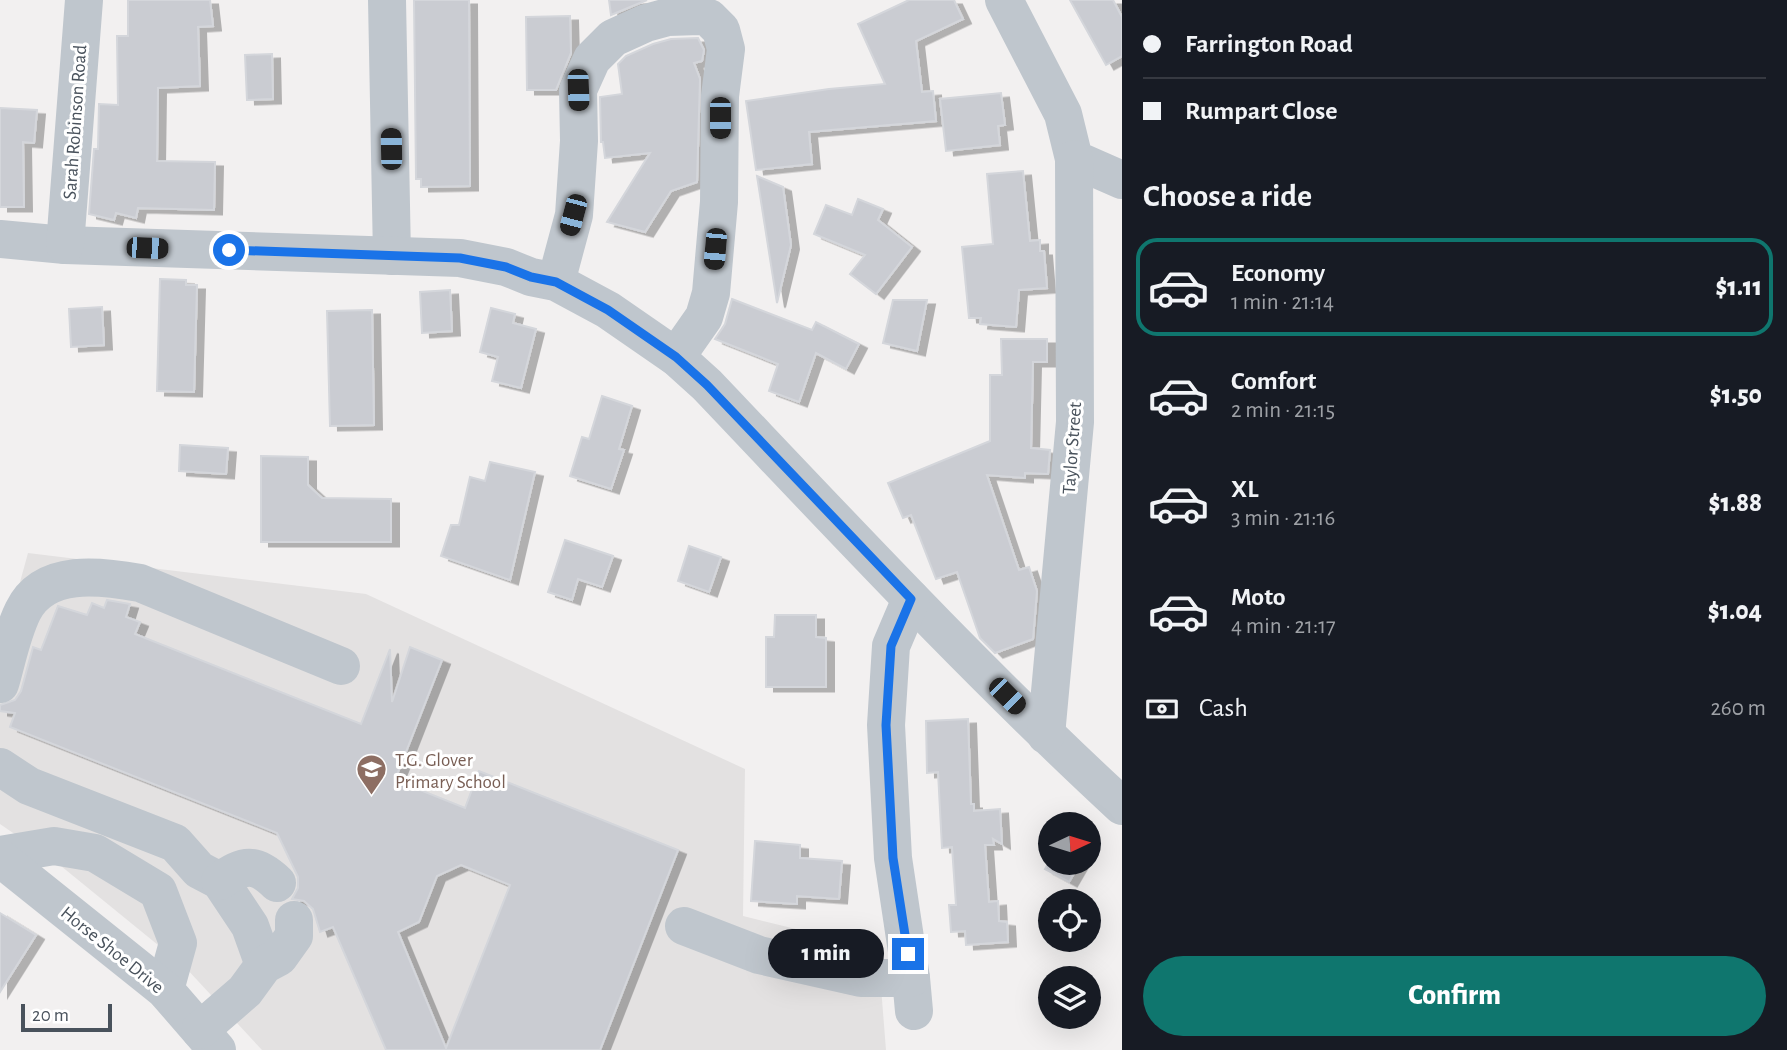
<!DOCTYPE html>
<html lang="en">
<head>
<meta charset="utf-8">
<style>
  :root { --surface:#171b24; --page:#20242c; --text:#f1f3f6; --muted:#9ea1a6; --line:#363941; --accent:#0f766e }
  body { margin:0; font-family:"Alegreya Sans",sans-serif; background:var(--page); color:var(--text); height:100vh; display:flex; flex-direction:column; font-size:26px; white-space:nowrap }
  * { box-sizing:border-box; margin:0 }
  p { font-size:23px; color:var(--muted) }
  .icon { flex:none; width:38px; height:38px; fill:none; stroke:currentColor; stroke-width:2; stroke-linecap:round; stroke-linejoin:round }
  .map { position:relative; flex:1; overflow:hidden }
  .side { display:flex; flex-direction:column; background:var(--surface); width:665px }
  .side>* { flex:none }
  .top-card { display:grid; align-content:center; height:154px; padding:0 21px; background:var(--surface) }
  .needle { width:46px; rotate:86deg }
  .buttons { position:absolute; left:1038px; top:812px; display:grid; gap:14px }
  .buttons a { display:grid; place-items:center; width:63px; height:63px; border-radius:50%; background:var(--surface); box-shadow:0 7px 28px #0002; font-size:35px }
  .scale { position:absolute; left:21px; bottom:18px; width:91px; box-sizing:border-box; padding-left:7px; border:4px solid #49525c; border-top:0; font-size:19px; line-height:24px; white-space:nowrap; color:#49525c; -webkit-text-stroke:5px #fff; paint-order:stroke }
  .end { position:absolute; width:32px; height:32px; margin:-16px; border:9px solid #1a73e8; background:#fff; box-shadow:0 0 0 4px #fff }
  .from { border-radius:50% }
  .bubble { position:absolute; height:49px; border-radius:24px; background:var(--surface); box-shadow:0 7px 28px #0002; font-size:23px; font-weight:800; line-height:49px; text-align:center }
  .car { position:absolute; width:21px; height:42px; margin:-21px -10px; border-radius:9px; box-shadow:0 0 5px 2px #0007; background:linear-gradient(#222 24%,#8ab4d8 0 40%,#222 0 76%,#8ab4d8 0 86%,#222 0) }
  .top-card b { display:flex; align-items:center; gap:24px; height:66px; font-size:26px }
  .top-card b+b { border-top:2px solid var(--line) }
  .top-card i { width:18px; height:18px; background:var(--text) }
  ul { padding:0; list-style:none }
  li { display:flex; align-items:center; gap:21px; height:98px; margin:0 14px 10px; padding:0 7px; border:4px solid transparent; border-radius:21px }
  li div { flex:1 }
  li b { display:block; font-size:26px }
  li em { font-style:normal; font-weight:800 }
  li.selected { border-color:var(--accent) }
  li>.icon { width:63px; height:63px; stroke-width:1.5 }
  h2 { padding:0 21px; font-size:32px; line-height:84px }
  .pay { display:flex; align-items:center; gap:18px; height:77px; padding:0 21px; font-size:26px }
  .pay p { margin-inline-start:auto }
  .action { display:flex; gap:14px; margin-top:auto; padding:14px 21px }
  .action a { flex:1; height:80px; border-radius:42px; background:var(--accent); color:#fff; font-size:28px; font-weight:800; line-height:80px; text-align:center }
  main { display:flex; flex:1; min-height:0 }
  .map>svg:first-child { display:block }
  .education { fill:#e3e1e1 }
  .building { fill:#caccd2; stroke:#d4d6db; stroke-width:2; fill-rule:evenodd; filter:url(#shadow) }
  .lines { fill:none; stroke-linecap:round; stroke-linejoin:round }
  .minor { stroke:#bfc6cd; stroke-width:38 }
  .route { stroke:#1a73e8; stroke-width:9 }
  .labels { text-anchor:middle; stroke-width:6; stroke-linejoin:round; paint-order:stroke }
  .street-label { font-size:19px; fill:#49525c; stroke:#fff }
  .education-label { font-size:19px; fill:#785e54; stroke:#fff; text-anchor:start }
</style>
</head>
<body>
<main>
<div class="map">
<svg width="1122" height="1050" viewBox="0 0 1122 1050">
  <defs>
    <filter id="shadow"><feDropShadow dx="8" dy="4.5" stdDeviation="0" flood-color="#0004"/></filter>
  </defs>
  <rect width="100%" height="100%" fill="#f2f0f0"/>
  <path class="education" d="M28 553 366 594 745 769 743 916 878 949 886 1050H262L185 967 61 866 0 824V655Z"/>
  <g class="building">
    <path d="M128 0H210L213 26 198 27 200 86 158 88 157 161 215 162 214 210 138 208 136 218 116 213 114 220 89 214 94 149H98L99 104 118 105 117 36H128Z"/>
    <path d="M414 0H469L470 186 421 187V179H416Z"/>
    <path d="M609 0H647L611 15Z"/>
    <path d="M909 0H954L963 19 916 41 922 92 933 91 936 121 809 132 812 164 756 170 746 101 829 89 885 84 858 24Z"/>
    <path d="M1070 0H1113L1122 17V56L1106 65Z"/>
    <path d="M570 16 571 53 556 90H527L526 17Z"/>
    <path d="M698 38 704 50 702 61 694 63 700 79 697 182 671 191 645 232 607 222 650 153 605 158 603 142H601L600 97 622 94 618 64 626 56 653 44 671 39Z"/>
    <path d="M272 54 273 99 247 100 245 55Z"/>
    <path d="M1001 93 1005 125 998 126 1000 145 946 151 940 99Z"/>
    <path d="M0 108 37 110 34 143 23 142 24 207H0Z"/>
    <path d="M1023 171 1030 241 1040 240V251H1044L1047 288 1019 290 1016 327 980 324 981 318H969L962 247 993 244 987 174Z"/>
    <path d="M757 176 783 187 791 245 777 303Z"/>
    <path d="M858 199 883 209 878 220 912 247 876 294 850 274 865 255 814 234 826 205 852 215Z"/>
    <path d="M160 279 186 280V285H197L194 392 157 391Z"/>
    <path d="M450 290 452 331 422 333 420 292Z"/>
    <path d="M732 299 812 330 816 322 859 344 846 369 816 353 799 402 769 391 778 364 715 339 725 324Z"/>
    <path d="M893 300H927L917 351 883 343Z"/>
    <path d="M102 307 104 345 71 347 69 309Z"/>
    <path d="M491 308 515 314 513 323 536 329 521 388 492 381 498 357 480 352Z"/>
    <path d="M372 310 374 425 330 426 327 311Z"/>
    <path d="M1001 339H1047V362H1033L1031 448 1050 450 1048 474 1025 473V478L987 475 1019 570 1029 567 1037 591 1033 639 995 653 980 638 957 572 936 579 911 515 903 518 888 483 990 441V375H1002Z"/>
    <path d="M602 396 632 406 619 449 624 450 611 489 570 476 582 437 589 439Z"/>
    <path d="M180 445 228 448 226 474 179 471Z"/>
    <path d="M261 456 308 457V485L322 498 391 499V542H261Z"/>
    <path d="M490 462 535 472 510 580 441 556 451 525H459L470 477 485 481Z"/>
    <path d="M565 540 613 556 602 587 578 579 572 600 548 592Z"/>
    <path d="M689 546 721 557 709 592 678 581Z"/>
    <path d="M107 600 130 604 126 617 140 622 135 634 361 724 390 649 392 702 410 647 442 660 395 780 465 808 479 771 678 850 600 1050H386L333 927 320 932 313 909 304 901 292 899 298 888V877L277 833 10 727 15 713 0 711V705L15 700 21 691 33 647 41 650 58 606 87 615 92 603 104 608ZM461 865 510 885 446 1048 398 932 419 922 437 876Z"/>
    <path d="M775 615H816V637L826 638V687H766V637H774Z"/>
    <path d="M968 719 971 804H974V811L1000 809 1002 844 993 839 994 845H985L989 902 998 901 999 921 1007 922 1008 942 966 945 965 931 951 932 949 905H956L952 847 942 848 938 772 927 773 926 721Z"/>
    <path d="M755 841 800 845V858L842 861 839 899 797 896V904L751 901Z"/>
    <path d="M1050 860V863H1080L1069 882 1045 869Z"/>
    <path d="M0 913 36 935 0 992Z"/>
  </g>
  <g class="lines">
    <g class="minor">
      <path d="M387 0 392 256"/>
      <path d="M1004 0 1063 114 1074 159 1122 180"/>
      <path d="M0 239 65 245 460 258 506 267 531 277 556 282 608 310 676 357 707 385C843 528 977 672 1122 806"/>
      <path d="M65 245 84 0"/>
      <path d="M556 282 574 215 579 141 578 90 592 59 613 38 646 23 668 17 700 16 709 18 721 30 726 49 720 96 719 202 711 293 704 317 676 357"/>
      <path d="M911 599 891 646 886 725 893 858 911 978 914 1011"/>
      <path d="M0 684C7 660 12 633 23 611 44 568 101 576 140 583L341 666"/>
      <path d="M1046 735 1075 422 1074 159"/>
      <path d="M0 767 29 786 175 843 199 870 220 881 250 926 264 965"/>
      <path d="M0 855 54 846 95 853 158 891 178 943 165 990"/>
      <path d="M0 858 165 990 217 1050"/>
      <path d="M220 881C244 864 255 862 277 883"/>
      <path d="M684 926 759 955 861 978H911"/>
      <path d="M200 1030 245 991 264 965 279 957 294 936V920"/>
    </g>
  </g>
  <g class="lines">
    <path class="route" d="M229 250 460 258 506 267 531 277 556 282 608 310 676 357 707 385 911 599 891 646 886 725 893 858 908 954"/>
  </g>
  <defs>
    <symbol id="school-pin" viewBox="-11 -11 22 30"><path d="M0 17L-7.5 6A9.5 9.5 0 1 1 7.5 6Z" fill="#8d6e63" stroke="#fff"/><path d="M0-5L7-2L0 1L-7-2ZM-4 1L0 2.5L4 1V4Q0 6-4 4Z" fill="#fff"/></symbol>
  </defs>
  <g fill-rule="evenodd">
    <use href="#school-pin" x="354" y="752" width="35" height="47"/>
  </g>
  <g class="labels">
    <g class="street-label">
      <text transform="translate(74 122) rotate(-86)" y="7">Sarah Robinson Road</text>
      <text transform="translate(1071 448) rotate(-86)" y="7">Taylor Street</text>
      <text transform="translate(113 949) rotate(39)" y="7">Horse Shoe Drive</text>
    </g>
    <g class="education-label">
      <text x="395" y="766">T.G. Glover<tspan x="395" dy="22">Primary School</tspan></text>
    </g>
  </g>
</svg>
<div class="buttons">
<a><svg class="needle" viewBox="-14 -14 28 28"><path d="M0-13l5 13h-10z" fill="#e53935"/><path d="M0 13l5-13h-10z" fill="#9ea1a6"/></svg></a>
<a><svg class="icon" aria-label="locate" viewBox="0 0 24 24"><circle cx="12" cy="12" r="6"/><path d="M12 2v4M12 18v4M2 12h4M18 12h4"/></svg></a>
<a><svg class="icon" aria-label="layers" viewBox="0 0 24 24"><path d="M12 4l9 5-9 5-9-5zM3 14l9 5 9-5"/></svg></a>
</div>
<div class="scale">20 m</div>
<i class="end from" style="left:229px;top:250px"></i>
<i class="end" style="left:908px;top:954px"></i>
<div class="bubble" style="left:768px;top:929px;width:116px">1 min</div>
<i class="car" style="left:578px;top:90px;rotate:178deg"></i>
<i class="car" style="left:720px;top:118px;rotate:180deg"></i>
<i class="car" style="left:391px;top:149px;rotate:359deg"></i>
<i class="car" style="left:573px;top:215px;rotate:195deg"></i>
<i class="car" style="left:147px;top:248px;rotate:92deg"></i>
<i class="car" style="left:715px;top:249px;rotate:185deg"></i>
<i class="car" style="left:1007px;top:696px;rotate:135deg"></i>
</div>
<section class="side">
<div class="top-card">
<b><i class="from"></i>Farrington Road</b>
<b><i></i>Rumpart Close</b>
</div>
<h2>Choose a ride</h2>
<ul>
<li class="selected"><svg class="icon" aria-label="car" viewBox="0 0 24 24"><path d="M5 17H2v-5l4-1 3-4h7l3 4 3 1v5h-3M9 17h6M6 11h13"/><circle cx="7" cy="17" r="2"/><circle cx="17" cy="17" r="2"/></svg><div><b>Economy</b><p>1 min · 21:14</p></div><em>$1.11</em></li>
<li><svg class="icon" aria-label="car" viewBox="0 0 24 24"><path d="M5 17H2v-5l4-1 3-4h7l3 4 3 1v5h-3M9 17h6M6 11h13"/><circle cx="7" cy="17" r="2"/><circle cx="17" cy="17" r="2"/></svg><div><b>Comfort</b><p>2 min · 21:15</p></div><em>$1.50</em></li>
<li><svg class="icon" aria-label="car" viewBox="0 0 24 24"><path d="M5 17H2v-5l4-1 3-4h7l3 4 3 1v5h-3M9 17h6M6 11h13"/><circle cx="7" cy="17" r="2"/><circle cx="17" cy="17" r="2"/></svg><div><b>XL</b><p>3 min · 21:16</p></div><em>$1.88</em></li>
<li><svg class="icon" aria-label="car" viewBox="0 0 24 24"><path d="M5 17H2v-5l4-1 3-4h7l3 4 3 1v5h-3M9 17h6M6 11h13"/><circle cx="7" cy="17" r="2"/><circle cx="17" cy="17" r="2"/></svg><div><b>Moto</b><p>4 min · 21:17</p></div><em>$1.04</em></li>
</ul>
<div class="pay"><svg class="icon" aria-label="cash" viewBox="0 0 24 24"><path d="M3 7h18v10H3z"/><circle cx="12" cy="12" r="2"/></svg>Cash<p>260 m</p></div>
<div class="action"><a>Confirm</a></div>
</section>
</main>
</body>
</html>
